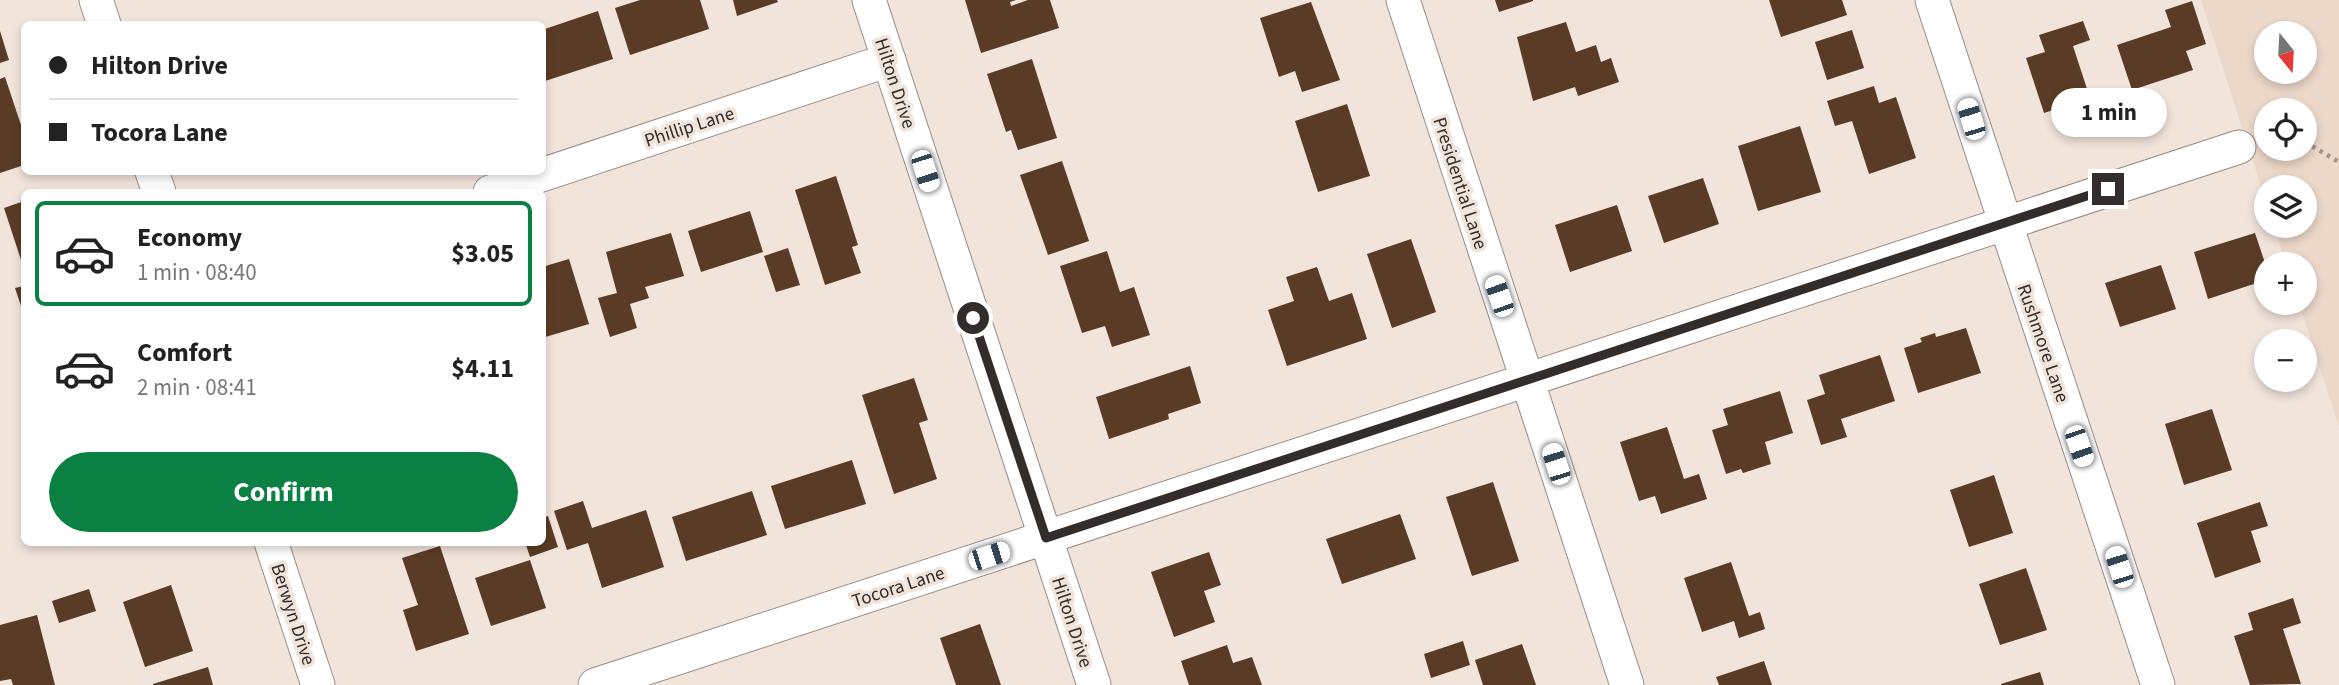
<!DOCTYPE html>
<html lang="en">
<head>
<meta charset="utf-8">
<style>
  :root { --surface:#fff; --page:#f6f6f6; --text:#222; --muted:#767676; --line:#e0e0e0; --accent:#0b8043 }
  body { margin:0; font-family:"Source Sans 3",sans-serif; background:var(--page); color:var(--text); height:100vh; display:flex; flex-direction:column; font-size:26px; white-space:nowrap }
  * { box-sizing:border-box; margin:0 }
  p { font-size:23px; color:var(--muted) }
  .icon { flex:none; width:38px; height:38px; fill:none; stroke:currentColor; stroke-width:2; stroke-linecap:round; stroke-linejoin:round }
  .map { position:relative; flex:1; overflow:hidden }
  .side { position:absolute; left:21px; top:189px; width:525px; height:357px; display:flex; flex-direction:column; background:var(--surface); border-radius:10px; box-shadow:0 4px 10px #0003 }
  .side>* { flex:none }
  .guide { position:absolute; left:21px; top:21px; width:525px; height:154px; border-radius:10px; box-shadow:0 4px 10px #0003; display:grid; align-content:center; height:154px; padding:0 28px; background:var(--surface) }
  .needle { width:46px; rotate:162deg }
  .tools { position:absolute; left:2254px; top:21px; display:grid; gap:14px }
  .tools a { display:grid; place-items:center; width:63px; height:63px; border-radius:50%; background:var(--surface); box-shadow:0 4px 10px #0003; font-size:35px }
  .end { position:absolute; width:32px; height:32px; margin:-16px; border:9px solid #322d2a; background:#fff; box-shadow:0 0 0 4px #fff }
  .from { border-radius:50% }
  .bubble { position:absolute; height:49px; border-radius:24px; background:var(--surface); box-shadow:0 4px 10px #0003; font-size:23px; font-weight:700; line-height:49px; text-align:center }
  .car { position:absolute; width:21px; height:42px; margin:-21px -10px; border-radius:9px; box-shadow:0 0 5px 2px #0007; background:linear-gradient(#fff 24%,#345 0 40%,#fff 0 76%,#345 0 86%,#fff 0) }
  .guide b { display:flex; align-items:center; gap:24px; height:66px; font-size:26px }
  .guide b+b { border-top:2px solid var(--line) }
  .guide i { width:18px; height:18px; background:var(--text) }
  ul { padding:12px 0 0; list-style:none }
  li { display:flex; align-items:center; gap:21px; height:105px; margin:0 14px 10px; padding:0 14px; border:4px solid transparent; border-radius:10px }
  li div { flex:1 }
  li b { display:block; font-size:26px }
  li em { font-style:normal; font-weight:700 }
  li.selected { border-color:var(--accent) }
  li>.icon { width:63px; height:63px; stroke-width:1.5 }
  .primary-button { display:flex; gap:14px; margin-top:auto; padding:14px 28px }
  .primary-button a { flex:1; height:80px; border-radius:42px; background:var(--accent); color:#fff; font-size:28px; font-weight:700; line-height:80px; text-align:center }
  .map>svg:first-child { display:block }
  .built { fill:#ecd8c9; fill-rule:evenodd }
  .building { fill:#5a3c26 }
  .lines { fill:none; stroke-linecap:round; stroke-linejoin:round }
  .street-casing { stroke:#998c84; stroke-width:35 }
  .path { stroke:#9f958f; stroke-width:4.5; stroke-dasharray:3.5 5; stroke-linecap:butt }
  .street { stroke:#fff; stroke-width:33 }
  .route { stroke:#322d2a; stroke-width:9 }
  .labels { text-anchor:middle; stroke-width:7; stroke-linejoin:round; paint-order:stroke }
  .street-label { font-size:19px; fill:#322d2a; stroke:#f1e4db }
</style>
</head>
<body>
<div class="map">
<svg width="2339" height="685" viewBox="0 0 2339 685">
  <rect width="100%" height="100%" fill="#f1e4db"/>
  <path class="built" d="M2201 0H2339V427L2299 303H2305V264H2286L2274 226H2305V187H2266V202ZM2266 33H2305V72H2266ZM2266 110H2305V149H2266Z"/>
  <g class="building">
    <path d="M640 0H700L709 29 630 55 615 8Z"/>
    <path d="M733 0H777L778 2 737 16Z"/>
    <path d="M965 0H1016L1010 2 1011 6 1028 0H1050L1059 28 981 53Z"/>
    <path d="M1495 0H1533V1L1499 12Z"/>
    <path d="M1769 0H1842L1847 15 1781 37Z"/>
    <path d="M2192 1 2206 44 2186 51 2193 70 2132 90 2117 45 2171 27 2165 10Z"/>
    <path d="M1311 2 1340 80 1302 92 1295 71 1279 77 1260 18Z"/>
    <path d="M598 11 613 59 542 82V30Z"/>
    <path d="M2083 21 2090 40 2073 46 2090 98 2044 113 2026 58 2045 52 2039 35Z"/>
    <path d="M1566 22 1576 52 1596 45 1601 62 1611 58 1619 82 1578 96 1575 87 1533 101 1517 37Z"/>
    <path d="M1852 30 1864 68 1827 80 1815 42Z"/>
    <path d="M0 31 9 60 0 63Z"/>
    <path d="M1032 59 1057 138 1018 150 1011 130 1006 132 987 74Z"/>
    <path d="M5 77 24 134V165L0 173V79Z"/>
    <path d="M1874 86 1879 103 1896 97 1916 158 1869 174 1852 121 1835 126 1827 101Z"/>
    <path d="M1347 104 1370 176 1318 192 1295 121Z"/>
    <path d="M1800 126 1821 192 1758 211 1738 146Z"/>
    <path d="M1062 161 1089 241 1048 255 1020 175Z"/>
    <path d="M836 176 858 245 852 247 861 273 825 285 795 190Z"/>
    <path d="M1703 178 1719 224 1664 243 1648 196Z"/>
    <path d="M24 201V269L4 208Z"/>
    <path d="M1617 205 1632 251 1570 272 1555 225Z"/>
    <path d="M750 211 763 252 701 272 688 231Z"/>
    <path d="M671 233 684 276 645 287 649 298 630 304 637 328 610 337 598 298 617 293 606 252Z"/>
    <path d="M2255 233 2266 266V280L2208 299 2194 252Z"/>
    <path d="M1411 239 1436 312 1392 328 1367 254Z"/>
    <path d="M788 248 800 285 776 292 764 256Z"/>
    <path d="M1107 251 1120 292 1134 287 1150 335 1112 347 1105 326 1082 333 1060 266Z"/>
    <path d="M569 259 589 324 542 338V267Z"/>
    <path d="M2161 265 2176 309 2120 327 2105 283Z"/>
    <path d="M1317 267 1329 301 1352 293 1367 339 1287 366 1268 310 1294 301 1286 277Z"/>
    <path d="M24 286V315L15 288Z"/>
    <path d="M1966 328 1981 373 1918 393 1904 348 1922 342 1920 338 1935 333 1936 337Z"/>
    <path d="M1880 355 1895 401 1841 419 1847 437 1821 445 1807 400 1825 394 1819 375Z"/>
    <path d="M1190 366 1201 403 1168 414 1169 419 1109 439 1096 397Z"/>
    <path d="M914 378 928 420 919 423 937 479 894 494 862 395Z"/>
    <path d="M1780 391 1793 433 1765 442 1771 464 1743 473 1741 469 1726 474 1712 430 1728 425 1723 409Z"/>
    <path d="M2212 409 2232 470 2184 485 2165 424Z"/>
    <path d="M1667 427 1684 479 1699 474 1707 499 1661 514 1655 496 1639 501 1620 442Z"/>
    <path d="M852 460 866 504 785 529 771 486Z"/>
    <path d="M1994 475 2013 533 1969 547 1950 490Z"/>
    <path d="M1493 482 1519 561 1472 576 1446 497Z"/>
    <path d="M752 491 767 535 686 561 672 517Z"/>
    <path d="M583 501 592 528 646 510 664 567 602 588 588 543 567 550 554 511Z"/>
    <path d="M2260 502 2268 526 2251 531 2261 562 2215 578 2197 523Z"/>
    <path d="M1400 514 1416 559 1342 584 1326 539Z"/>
    <path d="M548 516 558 547 530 557 525 542H542V518Z"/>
    <path d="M440 546 469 634 416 651 403 610 418 605 402 558Z"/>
    <path d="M1209 552 1221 585 1204 591 1215 622 1174 637 1151 572Z"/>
    <path d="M530 560 546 608 491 626 475 578Z"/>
    <path d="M1731 562 1749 616 1760 612 1765 629 1739 638 1734 621 1702 632 1684 578Z"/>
    <path d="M2026 568 2047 630 2000 645 1979 584Z"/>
    <path d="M171 585 193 651 145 667 123 602Z"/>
    <path d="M89 589 96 611 59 623 52 601Z"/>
    <path d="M2293 598 2301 623 2283 629 2301 684 2250 685 2234 636 2253 630 2248 613Z"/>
    <path d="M37 615 55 685H13L11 679 0 681V625Z"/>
    <path d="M980 624 1001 685H956L940 638Z"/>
    <path d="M1463 641 1470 665 1431 678 1424 654Z"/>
    <path d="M1522 644 1536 685H1483L1475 660Z"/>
    <path d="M1227 645 1233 663 1252 657 1262 685H1189L1181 661Z"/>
    <path d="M1764 661 1772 685H1719L1716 677Z"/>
    <path d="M208 667 213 685H153V684Z"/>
    <path d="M2040 672 2044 685H2001V684Z"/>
  </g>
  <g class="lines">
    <defs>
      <g id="street">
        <path d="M96 0 104 24"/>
        <path d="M869 0 1094 685"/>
        <path d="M1403 0 1627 685"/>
        <path d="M1932 0 2158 685"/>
        <path d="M152 172 159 192"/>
        <path d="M490 192 889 60"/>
        <path d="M271 542 318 685"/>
        <path d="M595 685 2239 147"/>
      </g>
    </defs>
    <use href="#street" class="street-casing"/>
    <path class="path" d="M2305 142 2339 162"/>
    <use href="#street" class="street"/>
  </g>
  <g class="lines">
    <path class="route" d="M973 318 1046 538 2108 189"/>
  </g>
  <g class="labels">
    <g class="street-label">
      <text transform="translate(896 83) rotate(72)" y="7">Hilton Drive</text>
      <text transform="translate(689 126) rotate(-18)" y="7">Phillip Lane</text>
      <text transform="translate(1461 183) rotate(72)" y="7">Presidential Lane</text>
      <text transform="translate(2044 343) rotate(71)" y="7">Rushmore Lane</text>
      <text transform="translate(898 586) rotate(-18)" y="7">Tocora Lane</text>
      <text transform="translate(294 614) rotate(72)" y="7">Berwyn Drive</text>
      <text transform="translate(1073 622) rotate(72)" y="7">Hilton Drive</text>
    </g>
  </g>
</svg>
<div class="tools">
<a><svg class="needle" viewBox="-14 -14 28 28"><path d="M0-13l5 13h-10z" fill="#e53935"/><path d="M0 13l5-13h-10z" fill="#767676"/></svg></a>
<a><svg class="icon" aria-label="locate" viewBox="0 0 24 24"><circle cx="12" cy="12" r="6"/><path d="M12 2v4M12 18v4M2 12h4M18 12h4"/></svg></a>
<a><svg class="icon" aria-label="layers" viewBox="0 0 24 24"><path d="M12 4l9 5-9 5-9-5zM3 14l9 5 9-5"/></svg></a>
<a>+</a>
<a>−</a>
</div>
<i class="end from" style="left:973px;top:318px"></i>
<i class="end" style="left:2108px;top:189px"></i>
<div class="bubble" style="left:2051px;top:88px;width:116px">1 min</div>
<i class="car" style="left:1971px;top:119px;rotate:343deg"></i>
<i class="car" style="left:925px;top:171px;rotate:162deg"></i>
<i class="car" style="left:1499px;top:296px;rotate:341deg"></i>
<i class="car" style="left:2079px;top:446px;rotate:161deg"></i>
<i class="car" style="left:1556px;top:464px;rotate:342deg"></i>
<i class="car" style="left:989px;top:556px;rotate:72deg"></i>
<i class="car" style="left:2119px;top:567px;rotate:342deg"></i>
<div class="guide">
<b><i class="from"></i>Hilton Drive</b>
<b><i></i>Tocora Lane</b>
</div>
<section class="side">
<ul>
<li class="selected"><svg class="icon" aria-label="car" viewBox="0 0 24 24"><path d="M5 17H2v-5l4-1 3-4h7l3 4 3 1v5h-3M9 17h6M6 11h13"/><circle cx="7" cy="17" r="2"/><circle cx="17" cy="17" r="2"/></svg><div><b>Economy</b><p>1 min · 08:40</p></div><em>$3.05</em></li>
<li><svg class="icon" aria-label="car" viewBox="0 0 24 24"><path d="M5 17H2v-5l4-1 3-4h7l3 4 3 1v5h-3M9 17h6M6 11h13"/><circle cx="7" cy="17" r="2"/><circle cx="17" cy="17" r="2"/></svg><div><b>Comfort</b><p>2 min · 08:41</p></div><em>$4.11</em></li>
</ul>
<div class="primary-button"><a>Confirm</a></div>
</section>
</div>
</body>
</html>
